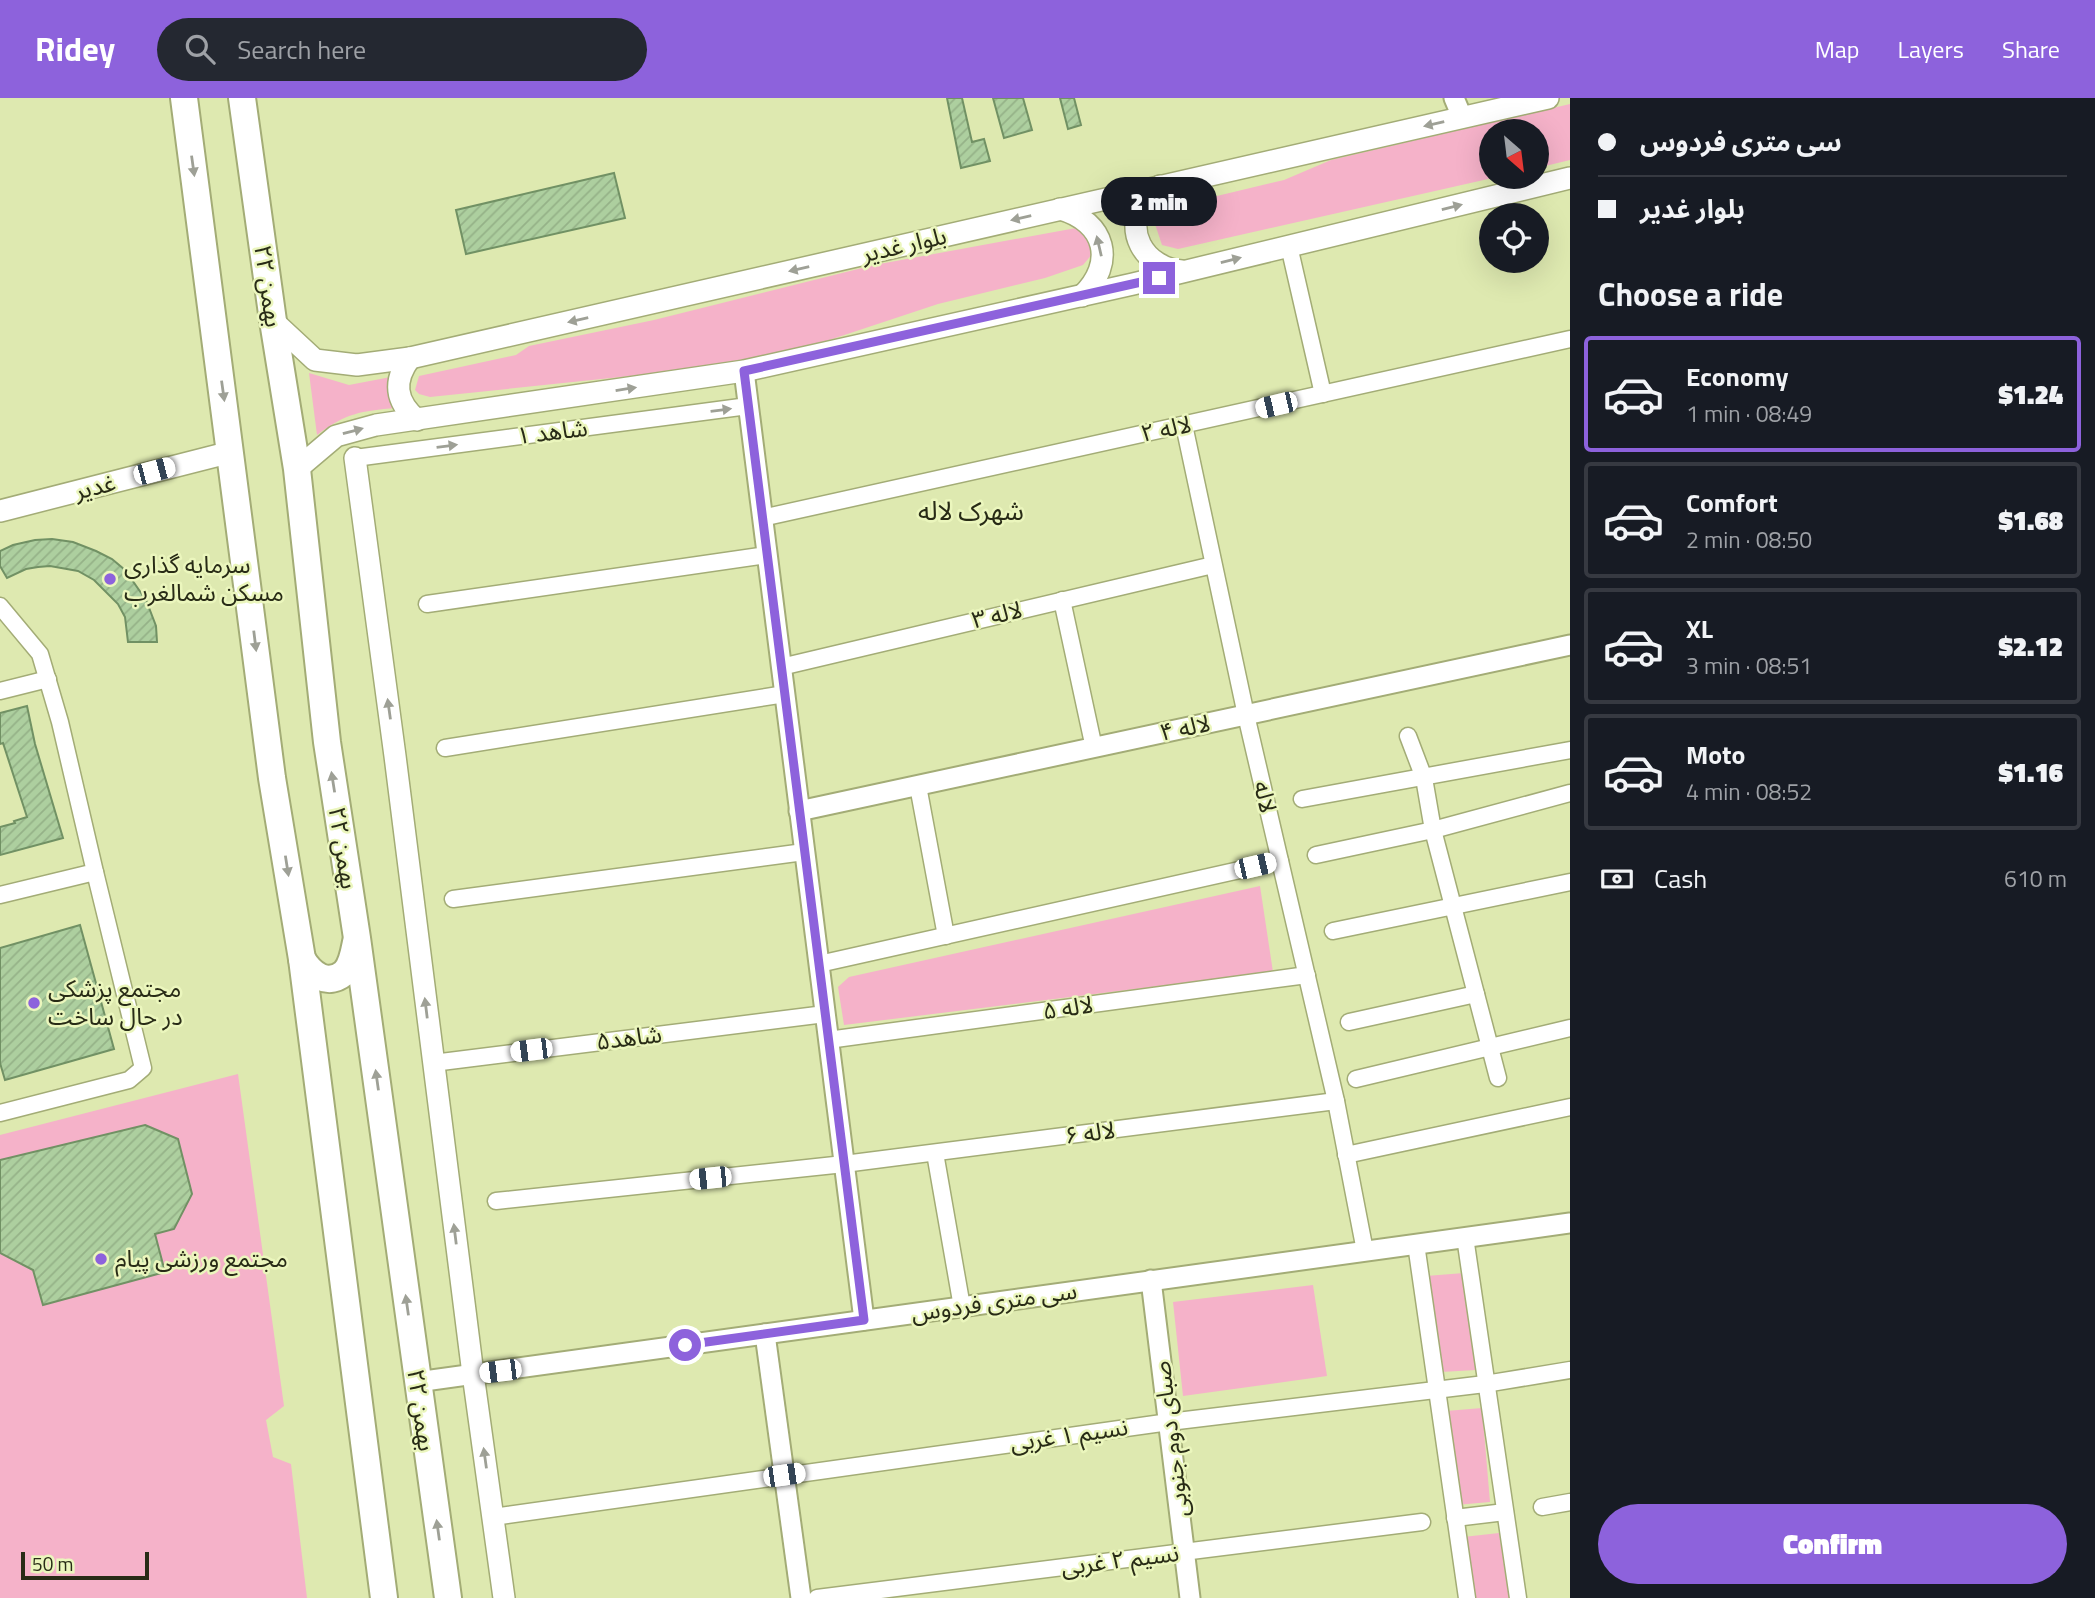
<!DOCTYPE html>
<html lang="en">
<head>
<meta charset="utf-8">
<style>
  :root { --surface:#171b24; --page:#242831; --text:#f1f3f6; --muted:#9ea1a6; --line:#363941; --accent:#8d62dc }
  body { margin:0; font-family:"Titillium Web","Noto Sans Arabic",sans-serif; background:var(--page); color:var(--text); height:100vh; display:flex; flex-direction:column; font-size:26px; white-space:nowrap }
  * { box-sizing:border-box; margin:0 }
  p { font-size:23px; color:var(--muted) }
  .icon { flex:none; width:38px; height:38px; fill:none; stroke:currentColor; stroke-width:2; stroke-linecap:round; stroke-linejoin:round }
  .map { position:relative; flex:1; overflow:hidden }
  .details { display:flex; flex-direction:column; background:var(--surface); width:525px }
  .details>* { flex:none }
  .guide { display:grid; align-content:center; height:154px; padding:0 28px; background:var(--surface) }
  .needle { width:46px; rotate:152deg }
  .tools { position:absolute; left:1479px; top:21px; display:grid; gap:14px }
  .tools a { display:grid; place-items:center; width:70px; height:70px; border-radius:50%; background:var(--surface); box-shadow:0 7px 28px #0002; font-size:35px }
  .scale { position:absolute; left:21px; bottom:18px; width:128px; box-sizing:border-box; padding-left:7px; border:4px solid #282b16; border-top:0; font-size:19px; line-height:24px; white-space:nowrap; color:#282b16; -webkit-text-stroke:5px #ebf6bd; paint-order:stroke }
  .end { position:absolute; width:32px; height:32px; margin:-16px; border:9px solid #8d62dc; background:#fff; box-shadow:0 0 0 4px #fff }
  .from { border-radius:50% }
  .bubble { position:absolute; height:49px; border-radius:24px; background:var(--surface); box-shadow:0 7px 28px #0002; font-size:23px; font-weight:800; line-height:49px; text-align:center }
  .car { position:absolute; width:21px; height:42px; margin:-21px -10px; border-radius:9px; box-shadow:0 0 5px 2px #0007; background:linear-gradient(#fff 24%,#345 0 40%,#fff 0 76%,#345 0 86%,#fff 0) }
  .guide b { display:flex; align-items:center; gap:24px; height:66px; font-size:26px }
  .guide b+b { border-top:2px solid var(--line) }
  .guide i { width:18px; height:18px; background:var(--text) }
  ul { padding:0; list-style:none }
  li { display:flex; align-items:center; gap:21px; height:116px; margin:0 14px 10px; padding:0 14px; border:4px solid var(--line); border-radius:7px }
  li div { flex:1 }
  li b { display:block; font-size:26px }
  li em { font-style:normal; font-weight:800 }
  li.active { border-color:var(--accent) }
  li>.icon { width:63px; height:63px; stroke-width:1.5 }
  h2 { padding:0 28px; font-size:32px; line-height:84px }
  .pay { display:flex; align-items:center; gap:18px; height:77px; padding:0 28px; font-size:26px }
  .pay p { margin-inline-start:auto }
  .action { display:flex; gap:14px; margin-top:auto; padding:14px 28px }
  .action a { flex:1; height:80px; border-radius:42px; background:var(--accent); color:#fff; font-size:28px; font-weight:800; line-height:80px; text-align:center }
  header { display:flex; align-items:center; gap:42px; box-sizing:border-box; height:98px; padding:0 35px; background:var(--accent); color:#fff }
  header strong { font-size:33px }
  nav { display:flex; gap:38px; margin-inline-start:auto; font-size:24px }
  .search { width:490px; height:63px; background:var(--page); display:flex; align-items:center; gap:18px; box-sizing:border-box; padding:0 24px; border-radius:38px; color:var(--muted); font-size:26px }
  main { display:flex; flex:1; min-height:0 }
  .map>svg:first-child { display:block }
  .green { fill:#f5b2c9 }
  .building { fill:url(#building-hatch); stroke:#719164; stroke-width:2 }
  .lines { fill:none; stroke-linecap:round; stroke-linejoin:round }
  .minor-casing { stroke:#a3ac76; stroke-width:19 }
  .tertiary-casing { stroke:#a3ac76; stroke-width:23 }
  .secondary-casing { stroke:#a3ac76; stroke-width:24 }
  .trunk-casing { stroke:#a3ac76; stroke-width:30 }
  .minor { stroke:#fff; stroke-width:16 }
  .tertiary { stroke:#fff; stroke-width:19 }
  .secondary { stroke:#fff; stroke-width:21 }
  .trunk { stroke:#fff; stroke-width:26 }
  .oneway { fill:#9ea096 }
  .route { stroke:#8d62dc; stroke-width:9 }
  .poi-dot { fill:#8d62dc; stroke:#ebf6bd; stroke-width:2.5 }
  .labels { text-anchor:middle; stroke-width:5; stroke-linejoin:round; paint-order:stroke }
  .street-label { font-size:24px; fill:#282b16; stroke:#ebf6bd }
  .poi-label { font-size:24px; fill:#282b16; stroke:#ebf6bd; text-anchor:start }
  .neighbourhood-label { font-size:26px; fill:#282b16; stroke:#ebf6bd }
</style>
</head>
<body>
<header>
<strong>Ridey</strong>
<div class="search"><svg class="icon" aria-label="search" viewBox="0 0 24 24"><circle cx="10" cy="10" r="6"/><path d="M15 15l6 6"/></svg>Search here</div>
<nav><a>Map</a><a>Layers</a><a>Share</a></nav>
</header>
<main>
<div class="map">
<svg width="1570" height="1500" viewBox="0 0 1570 1500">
  <defs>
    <pattern id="building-hatch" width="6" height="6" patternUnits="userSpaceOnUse" patternTransform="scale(1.75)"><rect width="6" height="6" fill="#adcf9f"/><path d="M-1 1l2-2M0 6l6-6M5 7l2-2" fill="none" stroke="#95b288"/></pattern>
  </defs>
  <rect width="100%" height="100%" fill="#dee9b0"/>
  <g class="green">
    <path d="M1570 6V62L1537 70 1536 33H1491V79H1497L1178 151 1162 147 1155 126 1163 109 1192 104 1284 82 1331 62Z"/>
    <path d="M1076 130 1091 140 1094 154 1083 167 1045 180 938 206 781 258 688 272 430 299 419 296 415 292 419 278 516 257 529 248 654 222 874 167Z"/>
    <path d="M309 275 349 287 396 278V310C361 313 346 315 317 337Z"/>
    <path d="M1260 788 1273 874 844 927 838 889 849 879Z"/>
    <path d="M238 976 284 1308 266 1322 273 1359 291 1366 307 1500H0V1037Z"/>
    <path d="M1464 1175 1476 1272 1441 1274 1426 1178Z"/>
    <path d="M1313 1187 1327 1278 1183 1298 1173 1204Z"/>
    <path d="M1482 1310 1490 1404 1456 1407 1446 1313Z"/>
    <path d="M1499 1435 1509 1500H1473L1463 1439Z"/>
  </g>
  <g class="building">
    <path d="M947 0H962L972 44 984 41 990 63 961 70Z"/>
    <path d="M993 0H1023L1032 32 1004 40Z"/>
    <path d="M1060 0H1074L1081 27 1068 31Z"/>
    <path d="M614 75 625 120 466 156 456 112Z"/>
    <path d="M52 441 73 444 96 453 112 461 125 472 146 502 156 528 157 544H128L125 519 118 506 94 482 78 473 50 468 38 469 26 471 7 480 0 468V453L13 447 35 442Z"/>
    <path d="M27 608 35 646 63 740 0 757V729L15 725 14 723 27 719 3 645 0 646V615Z"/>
    <path d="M80 827 114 951 5 982 0 965V850Z"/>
    <path d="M145 1027 178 1041 192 1096 174 1131 155 1136 165 1174 43 1207 33 1172 0 1155V1062Z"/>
  </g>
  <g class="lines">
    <defs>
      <g id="minor">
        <path d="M1289 148 1323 296"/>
        <path d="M1184 327 1246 617 1336 1003 1365 1153"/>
        <path d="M355 360 748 308"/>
        <path d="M762 420 1570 241"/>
        <path d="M1062 502 1094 650"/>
        <path d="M427 506 767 457"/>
        <path d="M0 508 40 556 60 624 95 774 0 797"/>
        <path d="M781 569 1213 467"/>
        <path d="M0 593 48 581"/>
        <path d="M1408 638 1424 680 1433 732 1498 980"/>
        <path d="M445 650 785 596"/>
        <path d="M918 688 946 838"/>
        <path d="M1302 701 1570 652"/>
        <path d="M1316 757 1433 732 1570 695"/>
        <path d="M453 801 804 754"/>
        <path d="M1333 833 1570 784"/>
        <path d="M819 866 1280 763"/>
        <path d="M1349 924 1476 896"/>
        <path d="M828 942 1307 877"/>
        <path d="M433 965 825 916"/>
        <path d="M1356 981 1570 930"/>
        <path d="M0 1015 129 982 143 970 95 774"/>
        <path d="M935 1055 962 1209"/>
        <path d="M1346 1057 1570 1009"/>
        <path d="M496 1103 844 1066 1336 1003"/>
        <path d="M1465 1139 1518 1500"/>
        <path d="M1416 1146 1467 1500"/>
        <path d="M1542 1409 1570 1404"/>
        <path d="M493 1419 1169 1324 1485 1286 1570 1272"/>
        <path d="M1455 1420 1505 1414"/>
        <path d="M817 1500 1422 1424"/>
      </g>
      <g id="tertiary">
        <path d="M1454 0 1462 19"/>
        <path d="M744 273 864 1222"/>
        <path d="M799 713 1570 547"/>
        <path d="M1151 1182 1190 1500"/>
        <path d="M765 1236 801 1500"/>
        <path d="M417 1284 1570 1125"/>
      </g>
      <g id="secondary">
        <path d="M1160 88C1156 92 1151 95 1147 99 1121 131 1144 170 1182 173"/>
        <path d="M1060 111C1106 124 1116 165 1082 198"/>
        <path d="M273 223 315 262 357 267 410 260 1548 0"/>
        <path d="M410 260C393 283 395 303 417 322"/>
        <path d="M355 360 395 658 473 1276 504 1500"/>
        <path d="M297 371 336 338 376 327 744 273 1133 186 1570 80"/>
        <path d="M0 413 231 354"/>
      </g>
      <g id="trunk">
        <path d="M184 0 272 680 302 861 384 1500"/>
        <path d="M242 0 273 223 297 371 327 644 357 840 448 1500"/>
        <path d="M302 861C311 876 327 889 344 875 352 868 354 854 356 844"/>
      </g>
    </defs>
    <use href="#minor" class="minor-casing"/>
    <use href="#tertiary" class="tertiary-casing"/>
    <use href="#secondary" class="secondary-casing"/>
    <use href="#trunk" class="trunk-casing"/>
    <use href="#minor" class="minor"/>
    <use href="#tertiary" class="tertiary"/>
    <use href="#secondary" class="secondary"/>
    <use href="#trunk" class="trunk"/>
  </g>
  <defs><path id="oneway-solid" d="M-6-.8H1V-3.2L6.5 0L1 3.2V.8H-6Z" transform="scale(1.75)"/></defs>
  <g class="oneway">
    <use href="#oneway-solid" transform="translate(1434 26) rotate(167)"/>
    <use href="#oneway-solid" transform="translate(193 68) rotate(82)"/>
    <use href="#oneway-solid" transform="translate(1452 109) rotate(-14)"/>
    <use href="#oneway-solid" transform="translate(1021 120) rotate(167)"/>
    <use href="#oneway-solid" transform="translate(1099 148) rotate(-103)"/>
    <use href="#oneway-solid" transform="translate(1231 162) rotate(-14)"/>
    <use href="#oneway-solid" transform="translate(799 171) rotate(167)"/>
    <use href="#oneway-solid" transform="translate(578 222) rotate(167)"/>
    <use href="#oneway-solid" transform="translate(626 291) rotate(-9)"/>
    <use href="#oneway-solid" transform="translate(223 293) rotate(82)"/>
    <use href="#oneway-solid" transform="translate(721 312) rotate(-7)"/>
    <use href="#oneway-solid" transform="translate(353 333) rotate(-15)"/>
    <use href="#oneway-solid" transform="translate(447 348) rotate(-7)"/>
    <use href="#oneway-solid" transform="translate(255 543) rotate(83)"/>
    <use href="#oneway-solid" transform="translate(389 611) rotate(-98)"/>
    <use href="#oneway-solid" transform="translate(333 684) rotate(-99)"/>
    <use href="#oneway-solid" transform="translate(287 768) rotate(81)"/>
    <use href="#oneway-solid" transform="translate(426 910) rotate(-97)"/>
    <use href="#oneway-solid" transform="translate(377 982) rotate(-98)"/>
    <use href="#oneway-solid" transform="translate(455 1136) rotate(-97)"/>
    <use href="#oneway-solid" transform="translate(407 1207) rotate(-98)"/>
    <use href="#oneway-solid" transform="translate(485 1360) rotate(-98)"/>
    <use href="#oneway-solid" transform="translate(438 1432) rotate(-98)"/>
  </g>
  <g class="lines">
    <path class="route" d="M685 1247 864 1222 744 273 1159 180"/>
  </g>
  <g class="poi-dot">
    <circle cx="110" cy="481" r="7"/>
    <circle cx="34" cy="905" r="7"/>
    <circle cx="101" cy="1161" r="7"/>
  </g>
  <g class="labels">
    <g class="street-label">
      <text transform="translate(904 147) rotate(-13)" y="8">بلوار غدیر</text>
      <text transform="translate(268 188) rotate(82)" y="8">۲۲ بهمن</text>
      <text transform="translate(1166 331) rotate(-12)" y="8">لاله ۲</text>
      <text transform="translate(552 334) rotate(-7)" y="8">شاهد ۱</text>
      <text transform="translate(95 389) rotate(-14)" y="8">غدیر</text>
      <text transform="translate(997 517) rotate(-13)" y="8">لاله ۳</text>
      <text transform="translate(1185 630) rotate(-12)" y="8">لاله ۴</text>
      <text transform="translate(1265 699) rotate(77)" y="8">لاله</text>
      <text transform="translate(343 750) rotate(81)" y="8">۲۲ بهمن</text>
      <text transform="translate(1068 910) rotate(-8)" y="8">لاله ۵</text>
      <text transform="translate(629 940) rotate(-7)" y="8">شاهد۵</text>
      <text transform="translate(1090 1035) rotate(-7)" y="8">لاله ۶</text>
      <text transform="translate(994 1204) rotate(-8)" y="8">سی متری فردوس</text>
      <text transform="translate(421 1312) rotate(82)" y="8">۲۲ بهمن</text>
      <text transform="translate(1069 1337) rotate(-8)" y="8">نسیم ۱ غربی</text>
      <text transform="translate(1171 1341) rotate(-97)" y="8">صبای دوم جنوبی</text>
      <text transform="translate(1120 1462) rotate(-7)" y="8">نسیم ۲ غربی</text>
    </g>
    <g class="poi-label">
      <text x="124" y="475">سرمایه گذاری<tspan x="124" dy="28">مسکن شمالغرب</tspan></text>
      <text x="48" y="899">مجتمع پزشکی<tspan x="48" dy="28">در حال ساخت</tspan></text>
      <text x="115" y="1169">مجتمع ورزشی پیام</text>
    </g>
    <g class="neighbourhood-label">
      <text x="971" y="422">شهرک لاله</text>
    </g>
  </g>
</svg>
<div class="tools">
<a><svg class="needle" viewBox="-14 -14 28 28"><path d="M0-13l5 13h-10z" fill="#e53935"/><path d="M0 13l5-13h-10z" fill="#9ea1a6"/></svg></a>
<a><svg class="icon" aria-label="locate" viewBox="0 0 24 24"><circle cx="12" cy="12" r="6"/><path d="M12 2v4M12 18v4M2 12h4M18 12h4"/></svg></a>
</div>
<div class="scale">50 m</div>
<i class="end from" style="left:685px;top:1247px"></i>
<i class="end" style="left:1159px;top:180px"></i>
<div class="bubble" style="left:1101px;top:79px;width:116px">2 min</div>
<i class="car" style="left:1276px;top:307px;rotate:257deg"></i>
<i class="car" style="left:154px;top:373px;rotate:75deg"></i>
<i class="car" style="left:1255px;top:768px;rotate:77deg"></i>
<i class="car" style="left:531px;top:952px;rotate:263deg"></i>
<i class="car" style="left:710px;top:1080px;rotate:264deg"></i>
<i class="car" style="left:500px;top:1273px;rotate:263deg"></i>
<i class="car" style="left:784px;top:1377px;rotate:82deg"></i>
</div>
<section class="details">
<div class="guide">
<b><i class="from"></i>سی متری فردوس</b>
<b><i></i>بلوار غدیر</b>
</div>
<h2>Choose a ride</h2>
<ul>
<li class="active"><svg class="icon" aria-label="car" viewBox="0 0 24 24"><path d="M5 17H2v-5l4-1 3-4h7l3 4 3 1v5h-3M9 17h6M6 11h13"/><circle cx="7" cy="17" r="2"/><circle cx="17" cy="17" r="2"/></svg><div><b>Economy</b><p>1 min · 08:49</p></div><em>$1.24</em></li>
<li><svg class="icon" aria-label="car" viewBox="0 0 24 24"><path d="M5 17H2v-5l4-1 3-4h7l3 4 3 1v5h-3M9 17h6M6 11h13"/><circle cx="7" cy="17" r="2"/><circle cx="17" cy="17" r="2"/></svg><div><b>Comfort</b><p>2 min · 08:50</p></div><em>$1.68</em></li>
<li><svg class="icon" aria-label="car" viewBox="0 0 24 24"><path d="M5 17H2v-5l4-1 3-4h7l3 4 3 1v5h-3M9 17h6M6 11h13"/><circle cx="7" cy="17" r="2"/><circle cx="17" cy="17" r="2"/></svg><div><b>XL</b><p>3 min · 08:51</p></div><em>$2.12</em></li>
<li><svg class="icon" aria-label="car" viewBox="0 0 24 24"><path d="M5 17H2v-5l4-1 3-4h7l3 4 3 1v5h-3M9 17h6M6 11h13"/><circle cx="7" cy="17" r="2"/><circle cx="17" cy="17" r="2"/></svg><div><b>Moto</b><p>4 min · 08:52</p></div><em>$1.16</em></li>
</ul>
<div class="pay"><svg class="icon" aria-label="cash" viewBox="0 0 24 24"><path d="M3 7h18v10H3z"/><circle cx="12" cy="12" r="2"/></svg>Cash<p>610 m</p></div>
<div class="action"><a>Confirm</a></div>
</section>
</main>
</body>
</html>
